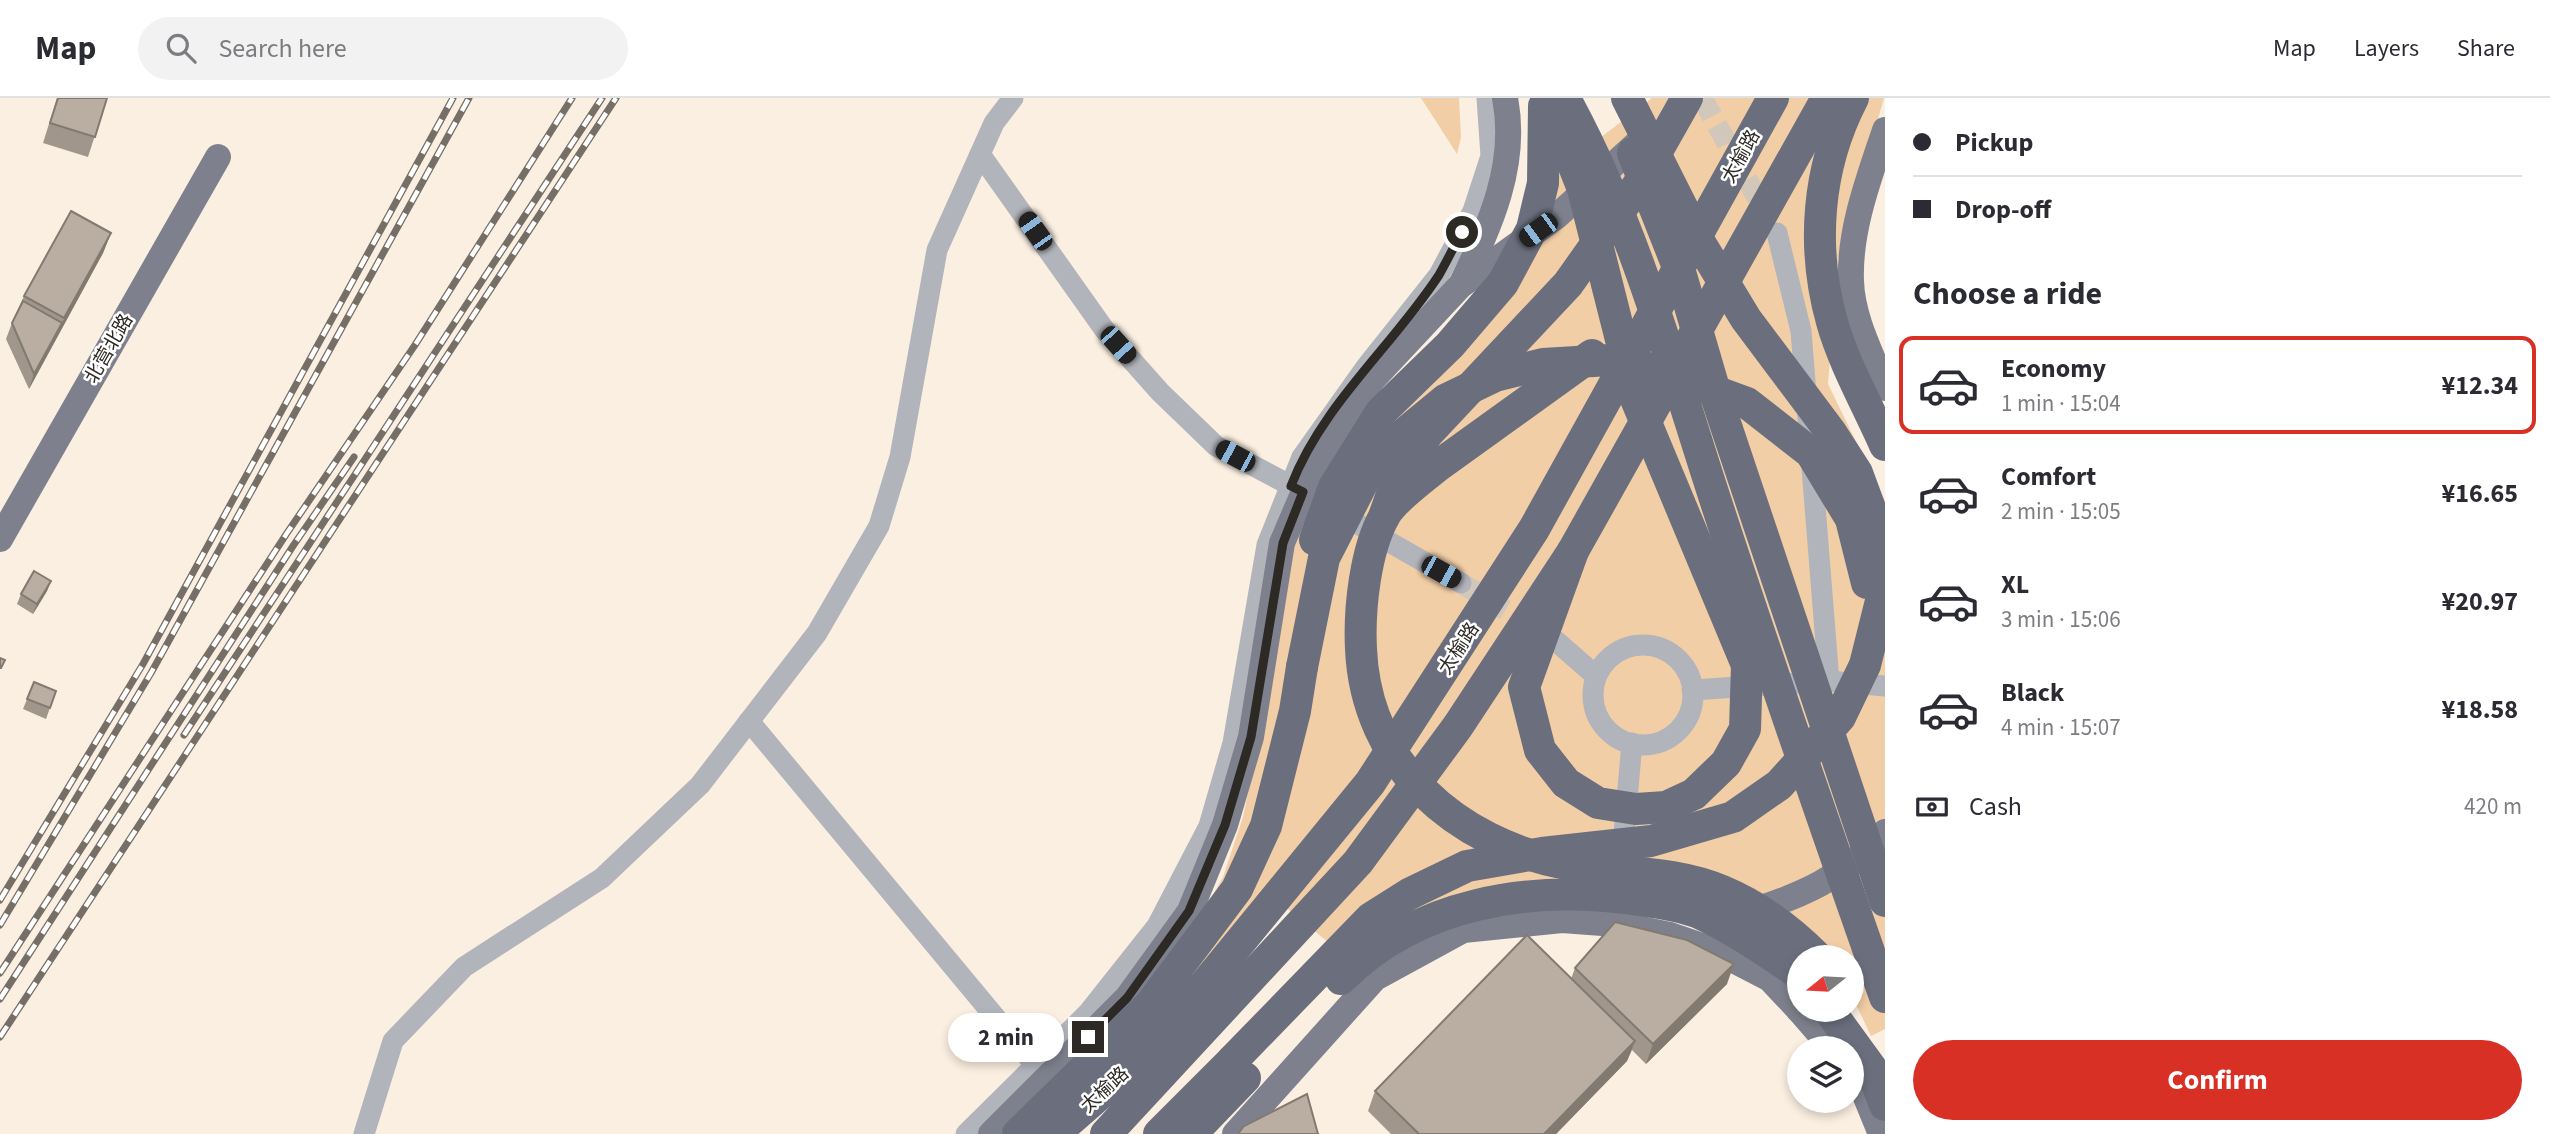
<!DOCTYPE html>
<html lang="en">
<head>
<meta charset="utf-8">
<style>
  :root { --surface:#fff; --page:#f2f2f3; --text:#2b2b33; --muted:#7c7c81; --line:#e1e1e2; --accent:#d93025 }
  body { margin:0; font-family:"Source Sans 3","Noto Sans SC",sans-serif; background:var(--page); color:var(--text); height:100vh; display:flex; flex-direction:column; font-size:26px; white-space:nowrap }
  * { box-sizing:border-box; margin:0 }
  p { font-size:23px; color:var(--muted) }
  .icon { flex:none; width:38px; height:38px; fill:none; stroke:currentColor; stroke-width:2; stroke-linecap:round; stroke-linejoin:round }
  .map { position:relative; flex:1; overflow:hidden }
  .side { display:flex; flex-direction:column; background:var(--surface); width:665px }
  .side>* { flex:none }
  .hud { display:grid; align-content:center; height:154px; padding:0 28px; background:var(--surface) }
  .needle { width:46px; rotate:252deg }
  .tools { position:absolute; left:1787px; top:847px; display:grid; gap:14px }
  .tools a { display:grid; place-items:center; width:77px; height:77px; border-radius:50%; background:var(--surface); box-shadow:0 4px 10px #0003; font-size:35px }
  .end { position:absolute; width:32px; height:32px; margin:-16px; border:9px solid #2d2924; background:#fff; box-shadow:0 0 0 4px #fff }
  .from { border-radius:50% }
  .bubble { position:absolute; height:49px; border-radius:24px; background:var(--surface); box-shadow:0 4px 10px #0003; font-size:23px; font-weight:700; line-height:49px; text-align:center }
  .car { position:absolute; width:21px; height:42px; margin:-21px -10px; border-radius:9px; box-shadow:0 0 5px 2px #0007; background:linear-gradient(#222 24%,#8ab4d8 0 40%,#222 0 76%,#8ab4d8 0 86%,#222 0) }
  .hud b { display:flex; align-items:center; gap:24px; height:66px; font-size:26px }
  .hud b+b { border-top:2px solid var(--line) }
  .hud i { width:18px; height:18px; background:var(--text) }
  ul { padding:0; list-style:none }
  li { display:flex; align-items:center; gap:21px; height:98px; margin:0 14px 10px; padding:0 14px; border:4px solid transparent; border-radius:14px }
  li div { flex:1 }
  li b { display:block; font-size:26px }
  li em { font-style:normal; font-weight:700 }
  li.selected { border-color:var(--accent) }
  li>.icon { width:63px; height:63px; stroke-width:1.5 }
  h2 { padding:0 28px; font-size:32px; line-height:84px }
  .pay { display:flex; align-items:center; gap:18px; height:77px; padding:0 28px; font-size:26px }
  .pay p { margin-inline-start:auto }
  .primary-button { display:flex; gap:14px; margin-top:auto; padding:14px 28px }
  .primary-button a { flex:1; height:80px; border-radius:42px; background:var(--accent); color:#fff; font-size:28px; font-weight:700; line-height:80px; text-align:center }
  header { display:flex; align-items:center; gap:42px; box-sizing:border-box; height:98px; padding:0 35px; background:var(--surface); border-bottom:2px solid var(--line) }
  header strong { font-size:33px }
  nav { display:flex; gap:38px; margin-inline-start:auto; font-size:24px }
  .search { width:490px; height:63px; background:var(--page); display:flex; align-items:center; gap:18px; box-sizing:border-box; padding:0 24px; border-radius:38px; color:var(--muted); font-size:26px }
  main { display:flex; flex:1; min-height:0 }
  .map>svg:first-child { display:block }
  .green { fill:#f1cea6 }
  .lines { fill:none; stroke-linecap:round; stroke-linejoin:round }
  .minor-tunnel { stroke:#d2c7bb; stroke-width:21; stroke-dasharray:21 10; stroke-linecap:butt }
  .minor { stroke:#b2b4bb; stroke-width:21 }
  .major { stroke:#7e818d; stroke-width:26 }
  .highway { stroke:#6b6f7d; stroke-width:32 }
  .rail-casing { stroke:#766f67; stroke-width:7 }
  .rail { stroke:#fff; stroke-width:4.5; stroke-dasharray:13; stroke-linecap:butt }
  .highway-bridge { stroke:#6b6f7d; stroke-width:32 }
  .wall { fill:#a0968b }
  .shaded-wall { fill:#827a71 }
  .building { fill:#baaea2; stroke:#827a71; stroke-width:2 }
  .route { stroke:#2d2924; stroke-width:9 }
  .labels { text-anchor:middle; stroke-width:5; stroke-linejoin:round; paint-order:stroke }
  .street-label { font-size:19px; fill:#2d2924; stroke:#fff }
</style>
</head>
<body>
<header>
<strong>Map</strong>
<div class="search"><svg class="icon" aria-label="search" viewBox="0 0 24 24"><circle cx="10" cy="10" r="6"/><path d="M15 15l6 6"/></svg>Search here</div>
<nav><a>Map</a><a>Layers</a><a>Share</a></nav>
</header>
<main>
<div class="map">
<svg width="1885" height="1036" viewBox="0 0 1885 1036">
  <rect width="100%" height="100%" fill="#fbefe1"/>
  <g class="green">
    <path d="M1421 0H1459L1461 39 1457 56Z"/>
    <path d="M1652 0H1884L1838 161 1828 286 1885 403V931L1871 938 1852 898V859H1832L1561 780 1503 789 1329 845 1266 793 1183 898 1196 827 1223 779 1243 719 1255 662 1287 448 1374 340 1505 201 1553 76Z"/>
  </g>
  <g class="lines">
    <g class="minor-tunnel">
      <path d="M1702 0 1769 121"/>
      <path d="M1461 485 1537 531"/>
    </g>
    <g class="minor">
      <path d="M980 56 1104 231 1160 294 1216 348 1301 393"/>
      <path d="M1777 135 1801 233 1829 583"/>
      <path d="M1335 413 1461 485"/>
      <path d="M1556 543 1596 578"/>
      <circle cx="1643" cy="597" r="50"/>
      <path d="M1692 592 1829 583 1885 588"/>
      <path d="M749 623 1035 967"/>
      <path d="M1622 758 1632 645"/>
      <path d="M364 1036 393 943 464 869 602 780 700 687 817 535 879 428 900 359 937 152 994 25 1013 0"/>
      <path d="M966 1036 1088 915 1157 828 1209 728 1233 645 1267 447 1302 359 1366 269 1439 177 1473 113 1491 58 1487 0"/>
    </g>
    <g class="major">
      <path d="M1885 32C1869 80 1849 132 1851 183 1852 220 1872 257 1885 290"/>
      <path d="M1462 185C1490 127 1518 67 1505 0"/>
      <path d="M0 441 218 59"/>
      <path d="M1743 816C1802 798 1843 780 1885 734"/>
      <path d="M1799 912 1832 950"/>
      <path d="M1852 975 1861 987 1881 1036"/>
      <path d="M991 1036 1127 900 1190 813 1225 727 1251 639 1282 445 1315 368 1351 311 1373 281 1460 188 1557 118 1644 39"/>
      <path d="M1235 1036 1375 880 1463 832 1562 822 1616 826 1670 837 1714 852 1770 881 1799 912"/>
    </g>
    <g class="highway">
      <path d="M1853 0C1817 69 1811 149 1832 224 1843 264 1868 308 1885 347"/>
      <path d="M1435 370 1592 257"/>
      <path d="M1385 416 1400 373 1428 335 1568 186 1638 87 1687 0"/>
      <path d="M1829 912 1871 970 1885 1007"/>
      <path d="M1018 1036 1150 907 1237 791 1266 728 1295 613 1302 569"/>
      <path d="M1054 1036 1115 983 1204 888 1370 685 1534 431 1773 0"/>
      <path d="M1106 1036 1358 764 1458 628 1573 453 1827 0"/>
      <path d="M1159 1036 1233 962"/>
      <path d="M1191 1036 1245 980"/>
    </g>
    <defs>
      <g id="rail">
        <path d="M184 637 602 0"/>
        <path d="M0 802 143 566 453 0"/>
        <path d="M0 827 151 575 469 0"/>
        <path d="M0 875 287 435 415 247 572 0"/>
        <path d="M0 901 293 448 354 359"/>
        <path d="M0 939 616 0"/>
      </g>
    </defs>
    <use href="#rail" class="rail-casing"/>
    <use href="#rail" class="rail"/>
    <g class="highway-bridge">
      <path d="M1547 0 1583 91 1636 301 1747 567 1745 631 1726 665 1694 696 1666 709 1636 711 1598 705 1566 685 1540 652 1524 589 1573 453"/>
      <path d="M1569 8C1636 133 1672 269 1716 404 1770 570 1827 734 1885 899"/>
      <path d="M1633 55 1680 174 1718 304 1885 803"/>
      <path d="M1435 370C1421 382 1393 402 1385 417 1365 452 1359 512 1361 551 1366 667 1456 745 1566 766 1617 776 1674 772 1722 793 1758 808 1790 832 1817 859"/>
      <path d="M1315 442 1334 389 1381 314 1450 247 1503 185 1532 131 1543 85 1544 8"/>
      <path d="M1302 569 1324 460 1370 370 1405 335 1445 302 1495 278 1543 266 1610 262 1657 272 1747 305 1811 355 1851 421 1867 485"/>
      <path d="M1341 881C1416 805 1529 787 1632 801 1653 804 1679 807 1699 815 1734 831 1768 854 1799 876"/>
      <path d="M1233 962 1371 820 1409 796 1467 768 1542 755 1651 743 1733 719 1779 687 1840 619 1865 567 1883 495 1878 432 1857 375 1830 333 1746 221 1700 145 1627 0"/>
    </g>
  </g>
  <g class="wall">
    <path d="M57 0H107L88 59 43 45Z"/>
    <path d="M111 135 103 155 29 291 6 241 12 225 24 198Z"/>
    <path d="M51 483 47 493 33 516 17 506 21 496Z"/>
    <path d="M34 584 56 593 46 621 23 611Z"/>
    <path d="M1575 870 1727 886 1646 966 1632 952 1627 963 1556 1036H1391L1368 1013 1375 993 1571 881Z"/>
  </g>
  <g class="shaded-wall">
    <path d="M111 135 103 155 29 291 34 276Z"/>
    <path d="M51 483 47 493 33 516 37 506Z"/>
    <path d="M1734 866 1727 886 1646 966 1653 946Z"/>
    <path d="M1635 943 1627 963 1556 1036H1544Z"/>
  </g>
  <g class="building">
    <path d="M58 0H107L95 39 50 25Z"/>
    <path d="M71 113 111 135 64 220 24 198Z"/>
    <path d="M23 203 62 225 34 276 12 225Z"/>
    <path d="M34 473 51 483 37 506 21 496Z"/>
    <path d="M0 560 5 562 1 570H0Z"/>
    <path d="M34 584 56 593 50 610 27 601Z"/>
    <path d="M1615 824 1687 842 1734 866 1653 946 1575 870Z"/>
    <path d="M1527 837 1635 943 1544 1036H1419L1375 993Z"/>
    <path d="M1307 996 1318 1036H1238L1244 1028Z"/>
  </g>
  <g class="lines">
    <path class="route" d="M1088 939 1127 900 1189 813 1225 727 1251 639 1283 445 1303 394 1291 388C1322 307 1392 249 1439 177 1447 163 1454 148 1462 134"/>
  </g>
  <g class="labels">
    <g class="street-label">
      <text transform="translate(1740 58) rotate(-61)" y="7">太榆路</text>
      <text transform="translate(108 250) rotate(-60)" y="7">北营北路</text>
      <text transform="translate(1458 550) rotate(-57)" y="7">太榆路</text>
      <text transform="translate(1104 991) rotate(-43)" y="7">太榆路</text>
    </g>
  </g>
</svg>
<div class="tools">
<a><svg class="needle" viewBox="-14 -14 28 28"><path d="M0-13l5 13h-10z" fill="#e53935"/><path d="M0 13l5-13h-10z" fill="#7c7c81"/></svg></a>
<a><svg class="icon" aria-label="layers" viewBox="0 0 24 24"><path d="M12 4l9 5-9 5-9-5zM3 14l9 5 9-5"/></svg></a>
</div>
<i class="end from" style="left:1462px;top:134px"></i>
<i class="end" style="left:1088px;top:939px"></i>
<div class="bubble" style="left:948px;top:915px;width:116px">2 min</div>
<i class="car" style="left:1538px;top:132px;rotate:234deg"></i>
<i class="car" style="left:1035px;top:133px;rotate:325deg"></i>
<i class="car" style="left:1118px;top:247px;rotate:138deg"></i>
<i class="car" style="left:1235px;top:358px;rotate:298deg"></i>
<i class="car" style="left:1441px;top:474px;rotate:119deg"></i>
</div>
<section class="side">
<div class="hud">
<b><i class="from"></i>Pickup</b>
<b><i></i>Drop-off</b>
</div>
<h2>Choose a ride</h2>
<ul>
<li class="selected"><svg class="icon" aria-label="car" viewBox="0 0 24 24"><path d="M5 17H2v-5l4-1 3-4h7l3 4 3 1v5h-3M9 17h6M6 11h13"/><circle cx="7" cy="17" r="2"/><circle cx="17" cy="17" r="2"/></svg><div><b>Economy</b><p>1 min · 15:04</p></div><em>¥12.34</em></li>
<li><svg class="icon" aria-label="car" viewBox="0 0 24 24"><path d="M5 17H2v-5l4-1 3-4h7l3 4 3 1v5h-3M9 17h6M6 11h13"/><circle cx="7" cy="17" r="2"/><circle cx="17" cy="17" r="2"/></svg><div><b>Comfort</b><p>2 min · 15:05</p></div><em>¥16.65</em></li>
<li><svg class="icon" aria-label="car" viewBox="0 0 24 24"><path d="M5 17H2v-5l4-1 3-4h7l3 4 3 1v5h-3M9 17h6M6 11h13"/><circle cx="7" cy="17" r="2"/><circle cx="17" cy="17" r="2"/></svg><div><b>XL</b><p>3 min · 15:06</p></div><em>¥20.97</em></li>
<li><svg class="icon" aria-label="car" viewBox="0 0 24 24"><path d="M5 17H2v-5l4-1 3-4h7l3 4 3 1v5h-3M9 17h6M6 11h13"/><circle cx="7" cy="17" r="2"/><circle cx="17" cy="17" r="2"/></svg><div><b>Black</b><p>4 min · 15:07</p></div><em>¥18.58</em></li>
</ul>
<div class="pay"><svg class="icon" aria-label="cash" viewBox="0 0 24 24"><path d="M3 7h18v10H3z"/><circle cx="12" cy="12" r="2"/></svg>Cash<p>420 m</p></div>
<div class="primary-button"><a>Confirm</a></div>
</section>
</main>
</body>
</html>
